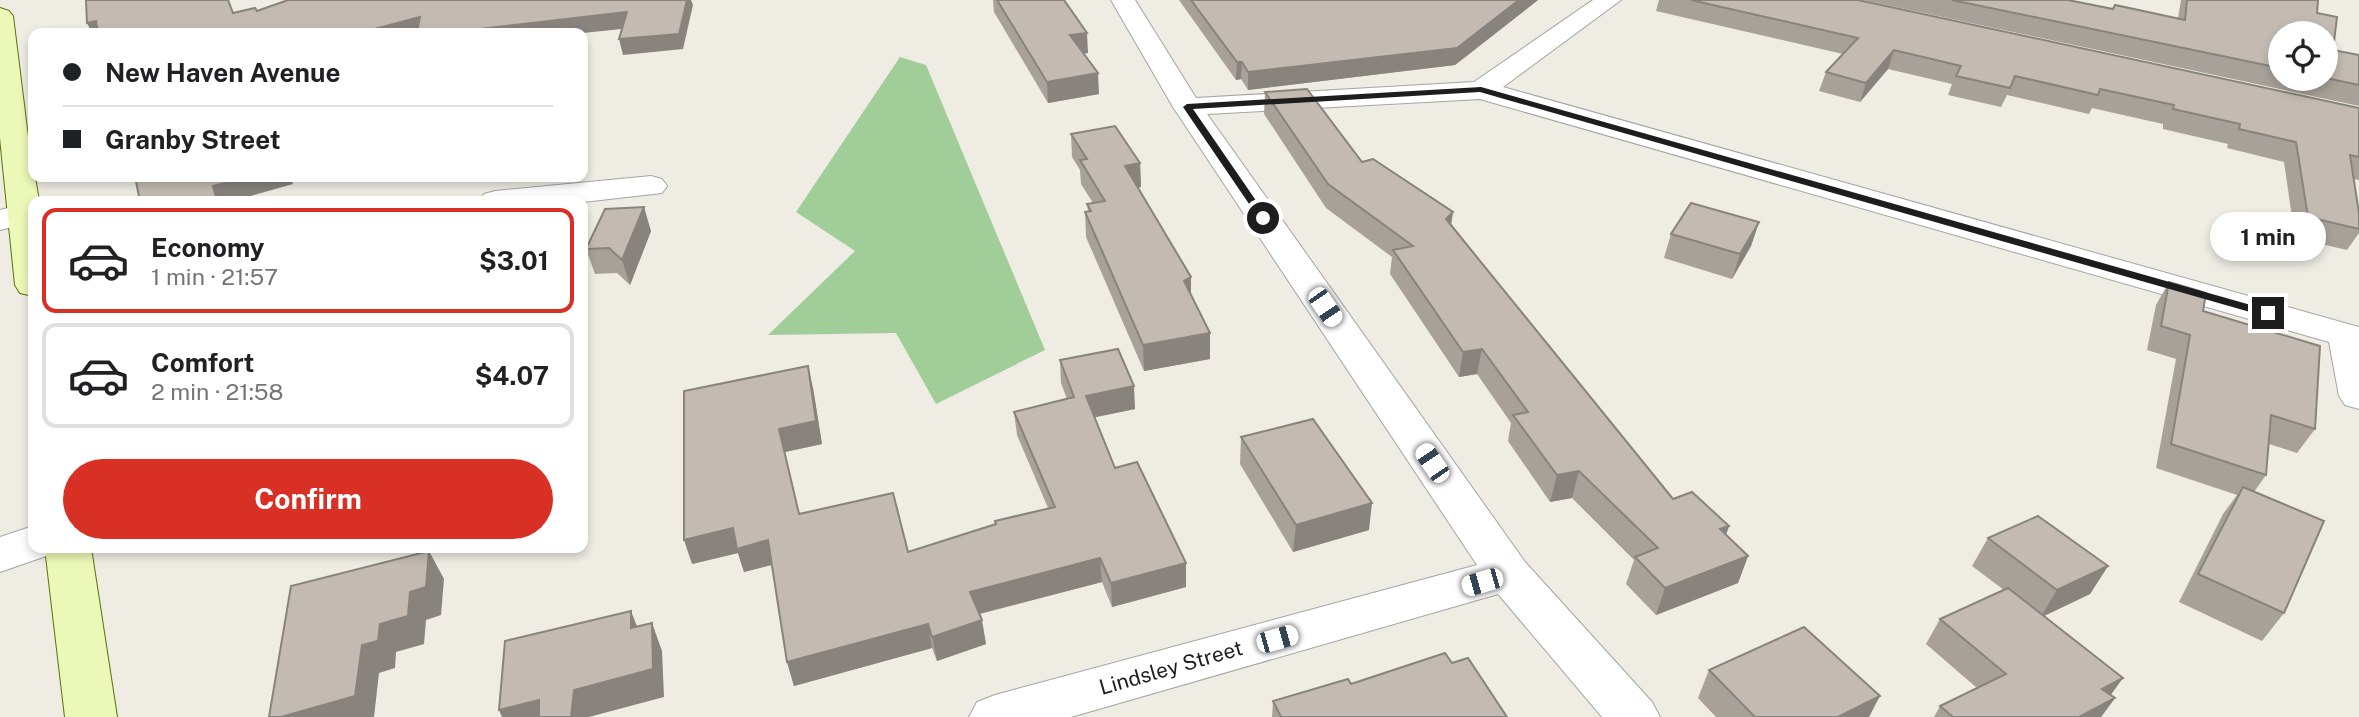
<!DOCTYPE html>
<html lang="en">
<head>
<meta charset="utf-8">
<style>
  :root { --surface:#fff; --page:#f2f2f2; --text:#202124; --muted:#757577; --line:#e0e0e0; --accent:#d93025 }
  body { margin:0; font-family:"Public Sans",sans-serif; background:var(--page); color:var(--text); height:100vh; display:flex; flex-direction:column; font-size:26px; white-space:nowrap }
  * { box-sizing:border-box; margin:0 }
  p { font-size:23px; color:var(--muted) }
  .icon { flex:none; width:38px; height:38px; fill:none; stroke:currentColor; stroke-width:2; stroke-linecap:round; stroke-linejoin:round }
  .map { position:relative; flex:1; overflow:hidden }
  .sheet { position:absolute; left:28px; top:196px; width:560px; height:357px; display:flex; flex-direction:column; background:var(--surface); border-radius:14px; box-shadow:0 4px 10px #0003 }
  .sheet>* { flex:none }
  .banner { position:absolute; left:28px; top:28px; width:560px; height:154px; border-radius:14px; box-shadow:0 4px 10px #0003; display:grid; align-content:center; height:154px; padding:0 35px; background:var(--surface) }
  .buttons { position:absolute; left:2268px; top:21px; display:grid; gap:14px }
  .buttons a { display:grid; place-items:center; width:70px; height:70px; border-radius:50%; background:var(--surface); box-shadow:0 4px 10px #0003; font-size:35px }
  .end { position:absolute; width:32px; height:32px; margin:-16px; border:9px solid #1d1d1d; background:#fff; box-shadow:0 0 0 4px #fff }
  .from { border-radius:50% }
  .bubble { position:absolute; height:49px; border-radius:24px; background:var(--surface); box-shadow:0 4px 10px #0003; font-size:23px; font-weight:700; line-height:49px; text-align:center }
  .car { position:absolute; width:21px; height:42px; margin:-21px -10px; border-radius:9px; box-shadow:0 0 5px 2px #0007; background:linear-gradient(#fff 24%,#345 0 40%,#fff 0 76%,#345 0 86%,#fff 0) }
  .banner b { display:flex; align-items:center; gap:24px; height:66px; font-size:26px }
  .banner b+b { border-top:2px solid var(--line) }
  .banner i { width:18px; height:18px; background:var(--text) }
  ul { padding:12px 0 0; list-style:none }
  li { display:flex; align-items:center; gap:21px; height:105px; margin:0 14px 10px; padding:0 21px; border:4px solid var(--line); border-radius:14px }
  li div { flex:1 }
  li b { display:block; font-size:26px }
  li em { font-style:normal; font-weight:700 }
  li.selected { border-color:var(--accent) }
  li>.icon { width:63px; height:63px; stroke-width:1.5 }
  .cta { display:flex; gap:14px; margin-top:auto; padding:14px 35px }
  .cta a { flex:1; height:80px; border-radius:42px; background:var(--accent); color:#fff; font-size:28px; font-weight:700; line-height:80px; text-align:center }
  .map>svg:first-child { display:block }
  .forest { fill:#a0cd98 }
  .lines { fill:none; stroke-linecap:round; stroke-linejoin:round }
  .street-casing { stroke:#a4a4a4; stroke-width:2 }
  .secondary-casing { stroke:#587206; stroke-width:2 }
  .street { fill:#fff; fill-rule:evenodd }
  .secondary { fill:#ecf8b7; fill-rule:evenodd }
  .wall { fill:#a8a199; fill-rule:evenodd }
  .shaded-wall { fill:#88837d }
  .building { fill:#c3bbb2; stroke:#88837d; stroke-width:2 }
  .route { fill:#1d1d1d }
  .labels { text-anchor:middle; stroke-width:6; stroke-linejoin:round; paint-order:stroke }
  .near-street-label { font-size:21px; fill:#1d1d1d; stroke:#fff }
</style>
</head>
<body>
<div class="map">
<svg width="2359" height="717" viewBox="0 0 2359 717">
  <rect width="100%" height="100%" fill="#eeece3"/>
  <path class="forest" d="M900 57 926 65 1045 350 936 404 896 333 768 335 855 251 796 212Z"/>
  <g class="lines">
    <defs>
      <g id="street">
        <path d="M1111 0H1135L1196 98 1474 82 1593 0H1621L1503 87 2359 327V409L2345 405 2339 396 2329 342 1480 99 1207 114 1525 562 1652 702 1660 717H1602L1498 594 1071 717H969L977 702 995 695 1477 565 1173 107Z"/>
        <path d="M651 176 662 179 667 186 662 193 583 202 479 201 484 194 495 191Z"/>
        <path d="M24 204 33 206V222L0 230V210Z"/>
        <path d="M33 526V548H53L49 555 0 572V537Z"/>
      </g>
      <g id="secondary">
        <path d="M0 8 9 11 13 16 33 177H35L39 201H33V296L20 293 15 285 0 138Z"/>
        <path d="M45 548H91L117 717H65Z"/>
      </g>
    </defs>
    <use href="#street" class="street-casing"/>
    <use href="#secondary" class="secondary-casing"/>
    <use href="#street" class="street"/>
    <use href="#secondary" class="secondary"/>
  </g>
  <g class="wall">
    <path d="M993 0H1064L1088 53 1083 54 1099 94 1048 103 994 12Z"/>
    <path d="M1179 0H1538L1455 65 1248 90 1241 79 1236 80Z"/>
    <path d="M1659 0H1858L2359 108V180L2353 179 2359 213V233L2347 250 2295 238 2284 162 2227 148 2228 144 2163 129V124L2092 108 2089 114 2007 95 2001 107 1948 95 1952 84 1888 69 1860 102 1819 91 1826 72 1843 54 1656 11Z"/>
    <path d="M1863 0H2068L2113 9 2178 18 2181 0H2318L2317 13 2333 50 2359 55V106ZM2280 33H2326V79H2280Z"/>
    <path d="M1265 92 1362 162 1453 212 1451 225 1673 499 1729 526 1726 535 1748 556 1738 583 1656 615 1626 584 1634 560 1572 498 1550 502 1508 441 1511 423 1477 374 1459 377 1390 274 1392 257 1326 208 1264 114Z"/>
    <path d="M1071 134 1140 163 1141 187H1138L1191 277V295L1210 359 1144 371 1086 237 1085 212H1088L1087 204 1093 203 1081 184 1080 170 1072 157Z"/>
    <path d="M1759 222 1751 246 1732 279 1664 258 1671 234Z"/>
    <path d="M651 231 630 285 617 273 595 274 586 249Z"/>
    <path d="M2169 282 2203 311 2315 429 2297 453 2269 444 2266 475 2254 492 2284 613 2262 641 2179 602 2223 514 2237 495 2156 468 2176 359 2147 350 2156 305Z"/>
    <path d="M1060 360 1135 409 1094 417 1115 468 1186 563V587L1112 607 1102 582 980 614 986 644 937 661 932 648 794 686 787 662 772 565 744 572 738 553 692 564 813 388 822 444 785 452 799 514 908 552 1048 508 1017 435 1014 412 1067 399 1061 383Z"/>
    <path d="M1241 437 1369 530 1293 552 1240 464Z"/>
    <path d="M1988 538 2108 566 2090 594 2043 616 2111 695 2115 698 2101 717H1934L1940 706 1977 688 1926 644 1940 619 2004 590 1972 566Z"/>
    <path d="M1452 663 1507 717H1272L1273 701Z"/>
    <path d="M1709 670 1869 717H1716L1698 698Z"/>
  </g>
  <g class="shaded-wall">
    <path d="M687 0H691L693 5 683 49 623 55 619 39Z"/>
    <path d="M1519 0H1538L1455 65 1248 90V72Z"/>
    <path d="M627 12 631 28 583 33H480L479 29Z"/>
    <path d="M420 17 424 33H360Z"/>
    <path d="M96 21 103 33H92L87 23Z"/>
    <path d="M1087 33 1088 53 1071 55 1070 35Z"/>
    <path d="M1894 50 1888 69 1860 102 1866 83Z"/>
    <path d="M1237 62H1242L1241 79 1236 80Z"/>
    <path d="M1098 73 1099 94 1048 103 1047 82Z"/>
    <path d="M1140 163 1141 187 1126 190 1125 166Z"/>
    <path d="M247 177H290L293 184 233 201H217L213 186Z"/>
    <path d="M644 207 651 231 630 285 622 260Z"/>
    <path d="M1453 212 1449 236 1446 219Z"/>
    <path d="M1759 222 1751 246 1732 279 1740 254Z"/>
    <path d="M1191 277V302L1184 281Z"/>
    <path d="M1210 333V359L1144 371 1143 345Z"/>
    <path d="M1482 349 1477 374 1459 377 1463 352Z"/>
    <path d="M808 366 813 388 822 444 785 452 779 429Z"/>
    <path d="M1134 386 1135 409 1087 419 1086 396Z"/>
    <path d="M1579 471 1572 498 1550 502 1557 475Z"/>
    <path d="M1372 503 1369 530 1293 552 1296 525Z"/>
    <path d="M1729 526 1719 553 1720 529Z"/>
    <path d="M733 528 768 540 775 564 744 572 738 553 692 564 684 540Z"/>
    <path d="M429 551 444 579 441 615 426 620 424 644 396 652 395 668 379 673 374 717H281L380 624 410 592Z"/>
    <path d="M1748 556 1738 583 1656 615 1665 588Z"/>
    <path d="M1100 558 1102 582 974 615 970 592Z"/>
    <path d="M1186 563V587L1112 607 1111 583Z"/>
    <path d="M2108 566 2090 594 2040 618 2057 590Z"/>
    <path d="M631 611 642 639 631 628Z"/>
    <path d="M982 620 986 644 937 661 932 637Z"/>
    <path d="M652 623 662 651 664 697 589 717H571L574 690Z"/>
    <path d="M928 624 932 648 794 686 787 662Z"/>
    <path d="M2123 678 2105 703 2102 689Z"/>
    <path d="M1880 696 1869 717H1838Z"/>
    <path d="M2115 698 2101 717H2079Z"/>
    <path d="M539 700 547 717H502L499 710Z"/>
  </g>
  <g class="building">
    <path d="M86 0H228L233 13 255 8 257 11 288 0H687L679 34 619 39 627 12 479 29 480 33H417L420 17 360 33H98L96 21 87 23Z"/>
    <path d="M997 0H1064L1087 33 1070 35 1098 73 1047 82Z"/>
    <path d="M1191 0H1519L1457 48 1248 72 1242 62H1237Z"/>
    <path d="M1691 0H1858L2359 108V157L2350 155 2359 213V229L2308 217 2296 142 2239 129 2240 124 2173 109 2174 105 2100 89 2098 95 2015 76 2010 88 1956 76 1961 66 1894 50 1866 83 1826 72 1858 38Z"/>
    <path d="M1952 0H2068L2113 9 2115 5 2185 20 2187 0H2318L2317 13 2337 17 2333 50 2359 55V85L2326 78V33H2280V68Z"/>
    <path d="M1307 89 1362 162 1373 159 1453 212 1446 219 1673 499 1692 492 1729 526 1720 529 1748 556 1665 588 1635 557 1658 548 1579 471 1557 475 1513 415 1528 412 1482 349 1463 352 1393 250 1413 246 1328 184 1265 92Z"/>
    <path d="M1115 126 1140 163 1125 166 1191 277 1184 281 1210 333 1143 345 1085 212 1091 211 1087 204 1105 201 1080 160 1087 159 1071 134Z"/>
    <path d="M135 177H247L213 186 217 201H140Z"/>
    <path d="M1691 203 1759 222 1740 254 1671 234Z"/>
    <path d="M644 207 622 260 609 248 586 249 605 209Z"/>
    <path d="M2169 282 2206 293 2203 311 2320 346 2315 429 2271 415 2266 475 2171 444 2190 335 2161 326Z"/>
    <path d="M1118 349 1134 386 1086 396 1115 468 1137 462 1186 563 1111 583 1100 558 970 592 982 620 932 637 928 624 787 662 768 540 737 549 733 528 684 540V391L808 366 816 421 779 429 799 514 893 493 908 552 996 524 995 521 1055 507 1014 412 1074 397 1060 360Z"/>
    <path d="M1313 419 1372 503 1296 525 1241 437Z"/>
    <path d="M2243 487 2324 521 2284 613 2198 574Z"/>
    <path d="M2038 516 2108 566 2057 590 1988 538Z"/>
    <path d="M429 551 426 587 410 592 408 616 380 624 378 641 362 645 355 696 281 717H269L291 586Z"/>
    <path d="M2008 588 2123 678 2102 689 2115 698 2079 717H1953L1940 706 2006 674 1940 619Z"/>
    <path d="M631 611V628L652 623 653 669 574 690 571 717H539V700L499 710 505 641Z"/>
    <path d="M1804 627 1880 696 1838 717H1755L1709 670Z"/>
    <path d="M1445 653 1452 663 1468 658 1507 717H1281L1273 701 1348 679 1351 684Z"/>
  </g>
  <path class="route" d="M1481 87 2272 311 2273 313 2264 316 1480 92 1193 109 1268 218 1263 221 1260 220 1183 107 1187 104Z"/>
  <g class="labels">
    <g class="near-street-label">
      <text transform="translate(1171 668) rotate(-16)" y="7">Lindsley Street</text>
    </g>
  </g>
</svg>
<div class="buttons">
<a><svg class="icon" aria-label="locate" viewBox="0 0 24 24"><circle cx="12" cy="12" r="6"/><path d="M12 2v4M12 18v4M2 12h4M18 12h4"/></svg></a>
</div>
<i class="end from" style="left:1263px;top:218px"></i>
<i class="end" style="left:2268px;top:313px"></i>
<div class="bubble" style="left:2210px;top:212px;width:116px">1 min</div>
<i class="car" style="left:1325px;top:307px;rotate:146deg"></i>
<i class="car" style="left:1432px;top:463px;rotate:326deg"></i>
<i class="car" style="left:1482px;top:582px;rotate:254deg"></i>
<i class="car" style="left:1277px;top:639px;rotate:74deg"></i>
<div class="banner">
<b><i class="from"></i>New Haven Avenue</b>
<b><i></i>Granby Street</b>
</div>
<section class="sheet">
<ul>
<li class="selected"><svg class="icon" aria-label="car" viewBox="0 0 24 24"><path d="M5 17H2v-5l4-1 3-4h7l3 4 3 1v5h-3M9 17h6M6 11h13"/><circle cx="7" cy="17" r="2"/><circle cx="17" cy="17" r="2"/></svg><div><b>Economy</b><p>1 min · 21:57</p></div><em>$3.01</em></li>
<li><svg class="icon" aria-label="car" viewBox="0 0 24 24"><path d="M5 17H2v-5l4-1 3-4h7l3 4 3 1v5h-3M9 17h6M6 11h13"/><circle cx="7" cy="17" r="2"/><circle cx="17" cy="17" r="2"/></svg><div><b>Comfort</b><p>2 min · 21:58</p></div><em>$4.07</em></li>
</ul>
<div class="cta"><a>Confirm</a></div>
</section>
</div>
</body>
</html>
